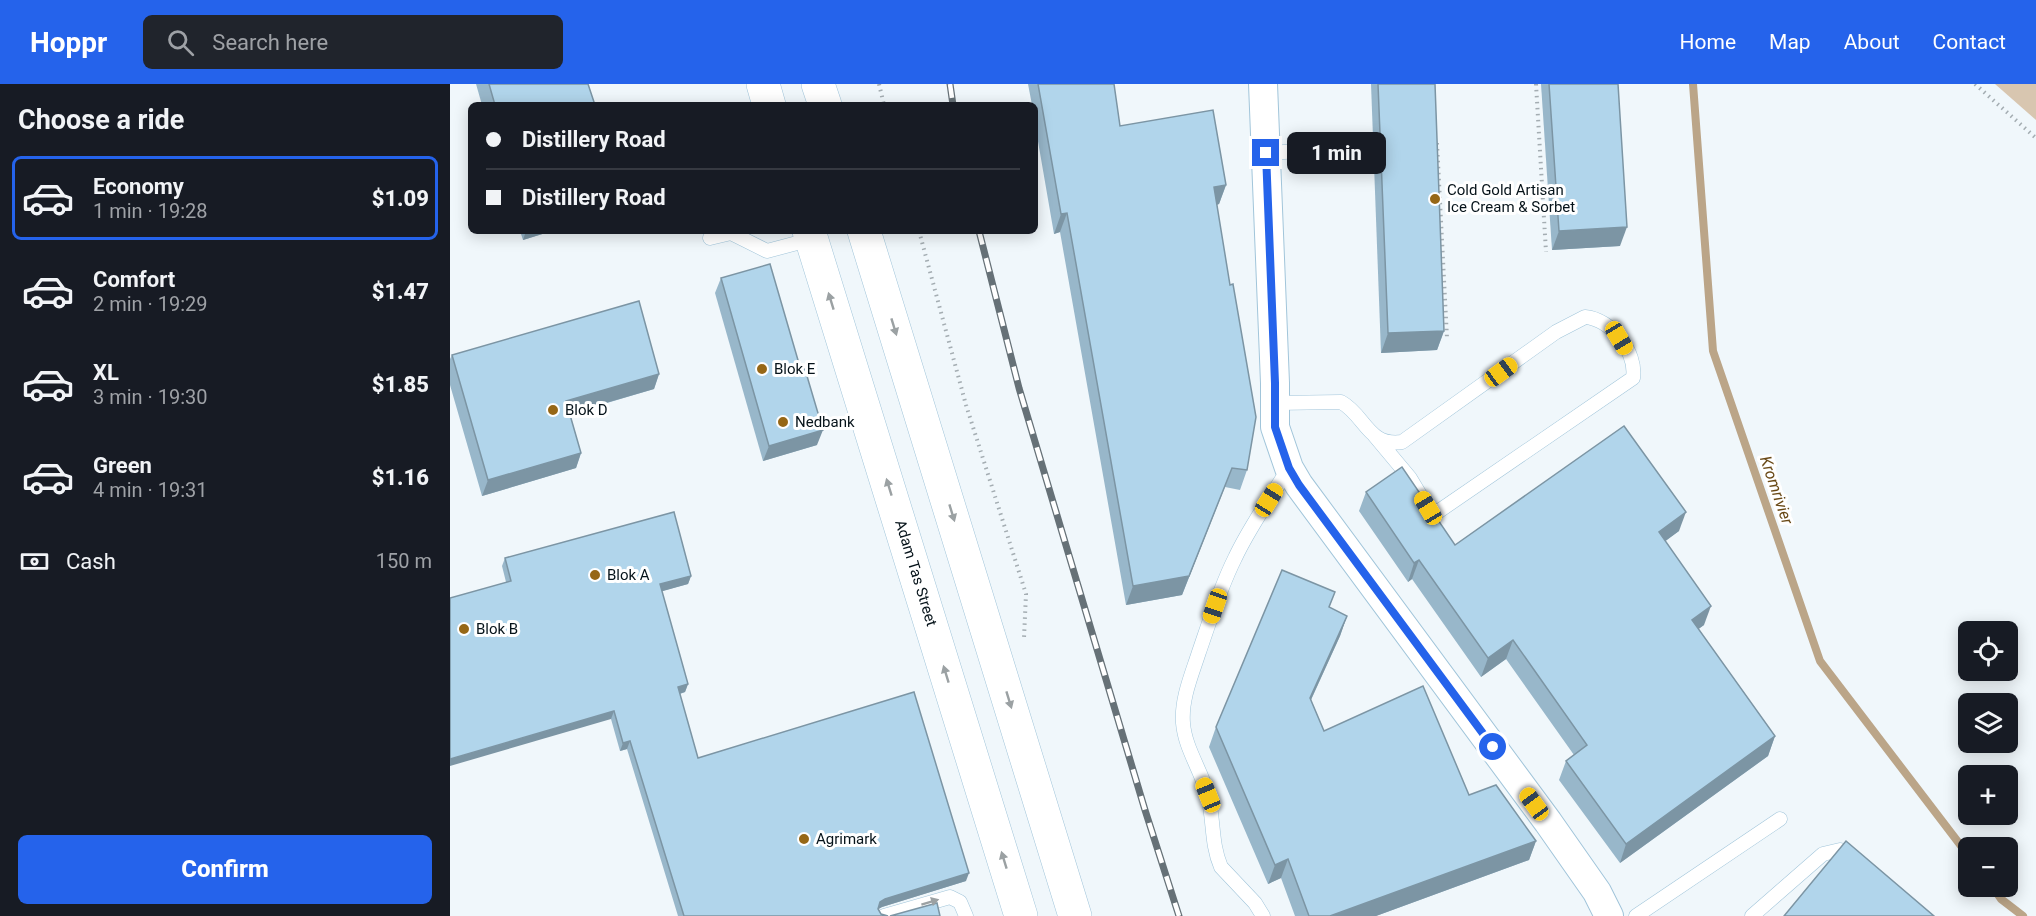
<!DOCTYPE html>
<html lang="en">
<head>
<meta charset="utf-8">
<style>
  :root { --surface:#171b24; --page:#20242c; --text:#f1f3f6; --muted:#9ea1a6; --line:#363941; --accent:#2563eb }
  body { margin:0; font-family:Roboto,sans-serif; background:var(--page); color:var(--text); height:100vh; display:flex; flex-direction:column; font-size:22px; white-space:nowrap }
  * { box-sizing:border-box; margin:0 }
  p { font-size:20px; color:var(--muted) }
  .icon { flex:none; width:33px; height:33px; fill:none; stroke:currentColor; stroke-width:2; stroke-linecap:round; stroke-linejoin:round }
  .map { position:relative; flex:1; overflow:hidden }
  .drawer { display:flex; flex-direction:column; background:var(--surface); width:450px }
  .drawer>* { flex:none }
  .hud { position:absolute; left:18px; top:18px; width:570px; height:132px; border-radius:9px; box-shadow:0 3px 15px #0003; display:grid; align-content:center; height:132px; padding:0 18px; background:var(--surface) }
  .tools { position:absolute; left:1508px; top:537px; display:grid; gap:12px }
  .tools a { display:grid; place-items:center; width:60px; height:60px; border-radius:9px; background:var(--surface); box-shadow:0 3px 15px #0003; font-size:30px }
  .end { position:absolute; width:27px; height:27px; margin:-14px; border:8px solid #2563eb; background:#fff; box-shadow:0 0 0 3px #fff }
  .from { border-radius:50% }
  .bubble { position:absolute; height:42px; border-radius:9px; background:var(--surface); box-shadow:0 3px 15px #0003; font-size:20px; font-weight:800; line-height:42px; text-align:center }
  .car { position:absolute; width:18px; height:36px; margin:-18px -9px; border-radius:8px; box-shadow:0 0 4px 2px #0007; background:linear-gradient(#f5c518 24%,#345 0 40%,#f5c518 0 76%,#345 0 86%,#f5c518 0) }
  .hud b { display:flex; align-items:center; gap:21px; height:57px; font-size:22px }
  .hud b+b { border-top:2px solid var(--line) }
  .hud i { width:15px; height:15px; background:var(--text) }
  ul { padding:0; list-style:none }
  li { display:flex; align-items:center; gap:18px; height:84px; margin:0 12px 9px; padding:0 6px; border:3px solid transparent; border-radius:9px }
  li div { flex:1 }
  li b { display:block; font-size:22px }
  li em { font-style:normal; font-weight:800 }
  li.on { border-color:var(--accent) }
  li>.icon { width:54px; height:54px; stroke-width:1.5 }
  h2 { padding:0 18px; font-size:27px; line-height:72px }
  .pay { display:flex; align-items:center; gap:15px; height:66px; padding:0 18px; font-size:22px }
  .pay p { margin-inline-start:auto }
  .action { display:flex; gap:12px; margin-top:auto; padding:12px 18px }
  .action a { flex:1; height:69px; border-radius:9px; background:var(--accent); color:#fff; font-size:24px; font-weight:800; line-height:69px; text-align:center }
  header { display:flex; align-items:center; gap:36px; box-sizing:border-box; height:84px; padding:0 30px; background:var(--accent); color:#fff }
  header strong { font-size:28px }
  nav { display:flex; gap:33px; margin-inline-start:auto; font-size:21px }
  .search { width:420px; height:54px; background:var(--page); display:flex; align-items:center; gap:15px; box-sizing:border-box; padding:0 21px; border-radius:9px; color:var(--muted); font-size:22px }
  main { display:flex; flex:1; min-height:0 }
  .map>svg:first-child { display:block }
  .grass { fill:#d8c6b0 }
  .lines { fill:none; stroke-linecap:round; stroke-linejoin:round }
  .stream { stroke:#bba588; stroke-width:8 }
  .service-casing { stroke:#a1c5da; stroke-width:15 }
  .minor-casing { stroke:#a1c5da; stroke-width:30 }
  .secondary-casing { stroke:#a1c5da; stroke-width:34 }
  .path { stroke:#a4adb2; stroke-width:4; stroke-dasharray:1.5 4.5; stroke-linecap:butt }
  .service { stroke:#fff; stroke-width:14 }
  .minor { stroke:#fff; stroke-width:28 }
  .secondary { stroke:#fff; stroke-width:33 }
  .rail-casing { stroke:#667177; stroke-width:7 }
  .rail { stroke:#fff; stroke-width:4.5; stroke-dasharray:14; stroke-linecap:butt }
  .wall { fill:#98b7ca }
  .shaded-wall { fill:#7c95a4 }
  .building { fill:#b1d5eb; stroke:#7c95a4; stroke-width:1.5 }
  .oneway { fill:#9ba1a3 }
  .route { stroke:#2563eb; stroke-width:8 }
  .poi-dot { fill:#966716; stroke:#fff; stroke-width:2 }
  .labels { text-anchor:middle; stroke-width:6; stroke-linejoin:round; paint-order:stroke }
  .poi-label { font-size:15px; fill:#06131a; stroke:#fff; text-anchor:start }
  .street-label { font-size:15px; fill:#06131a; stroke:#fff }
  .water-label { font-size:16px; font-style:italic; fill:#684815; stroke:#fff }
</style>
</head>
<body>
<header>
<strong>Hoppr</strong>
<div class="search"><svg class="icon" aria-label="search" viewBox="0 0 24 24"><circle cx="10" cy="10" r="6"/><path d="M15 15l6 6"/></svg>Search here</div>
<nav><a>Home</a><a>Map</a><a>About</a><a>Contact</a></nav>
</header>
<main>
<section class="drawer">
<h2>Choose a ride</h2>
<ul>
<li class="on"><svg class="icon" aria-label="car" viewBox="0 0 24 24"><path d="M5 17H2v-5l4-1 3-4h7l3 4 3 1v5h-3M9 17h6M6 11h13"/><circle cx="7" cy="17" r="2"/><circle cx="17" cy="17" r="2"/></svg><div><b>Economy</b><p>1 min · 19:28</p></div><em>$1.09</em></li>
<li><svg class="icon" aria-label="car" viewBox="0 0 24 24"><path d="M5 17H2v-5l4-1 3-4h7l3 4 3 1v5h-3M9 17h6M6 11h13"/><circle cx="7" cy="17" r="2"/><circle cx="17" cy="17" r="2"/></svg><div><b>Comfort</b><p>2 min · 19:29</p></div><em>$1.47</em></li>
<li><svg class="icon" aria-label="car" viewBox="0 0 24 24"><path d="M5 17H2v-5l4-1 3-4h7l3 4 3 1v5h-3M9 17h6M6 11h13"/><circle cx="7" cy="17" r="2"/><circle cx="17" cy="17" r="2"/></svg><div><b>XL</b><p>3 min · 19:30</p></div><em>$1.85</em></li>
<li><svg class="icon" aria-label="car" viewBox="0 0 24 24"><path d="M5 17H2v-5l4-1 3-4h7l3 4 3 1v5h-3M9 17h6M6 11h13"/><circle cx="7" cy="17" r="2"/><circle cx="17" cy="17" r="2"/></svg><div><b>Green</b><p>4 min · 19:31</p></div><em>$1.16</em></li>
</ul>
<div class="pay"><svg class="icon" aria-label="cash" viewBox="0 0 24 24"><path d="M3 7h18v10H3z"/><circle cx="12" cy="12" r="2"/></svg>Cash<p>150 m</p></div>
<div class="action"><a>Confirm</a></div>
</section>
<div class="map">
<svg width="1586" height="832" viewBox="0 0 1586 832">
  <rect width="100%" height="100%" fill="#f0f7fb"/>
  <path class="grass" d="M1545 0H1586V36Z"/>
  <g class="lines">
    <g class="stream">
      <path d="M1243 0 1263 267 1370 577 1518 771"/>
      <path d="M1542 802 1551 815 1573 832"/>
    </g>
    <defs>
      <g id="service">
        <path d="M816 69 871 66"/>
        <path d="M260 154 281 149 317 167 362 155"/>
        <path d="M825 319 891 318C915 331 918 363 952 358L1106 248 1135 233C1161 235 1187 268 1183 294L989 427H984L978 424 960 394 924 351"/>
        <path d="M434 832 500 813 510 818 516 832"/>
        <path d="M813 832 805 819 771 783C761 760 764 736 758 712 752 687 735 665 733 639 731 615 742 590 749 568 760 536 770 504 785 474 800 442 821 413 839 384"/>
        <path d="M1186 832 1330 735"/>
        <path d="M1302 832 1373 770 1390 766 1403 774"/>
      </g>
      <path id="minor" d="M813 0 825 299V343L839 384 849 401 1098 738 1147 808 1159 832"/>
      <g id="secondary">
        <path d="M313 0 319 21"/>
        <path d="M368 0 375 21"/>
        <path d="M359 147 571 832"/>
        <path d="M414 147 625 832"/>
      </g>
    </defs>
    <use href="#service" class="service-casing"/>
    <use href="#minor" class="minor-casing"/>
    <use href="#secondary" class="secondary-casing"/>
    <g class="path">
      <path d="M429 0 434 21"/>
      <path d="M1086 0 1096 168"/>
      <path d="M1525 0 1586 54"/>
      <path d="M987 59 997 254"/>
      <path d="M469 147 516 321 576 510 574 554"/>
    </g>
    <use href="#service" class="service"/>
    <use href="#minor" class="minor"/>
    <use href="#secondary" class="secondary"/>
    <defs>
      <g id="rail">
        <path d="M500 0 503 21"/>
        <path d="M529 147 569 304 695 726 729 832"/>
      </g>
    </defs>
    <use href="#rail" class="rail-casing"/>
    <use href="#rail" class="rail"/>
  </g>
  <g class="wall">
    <path d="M26 0H138L145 21H32Z"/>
    <path d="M578 0H664L670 42 776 101 769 120 767 121 797 386 790 406 775 403 732 511 676 521 610 148 604 150 585 40V21H582Z"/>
    <path d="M921 0H985L994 247 987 266 931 269Z"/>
    <path d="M1091 0H1168L1170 162 1102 166Z"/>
    <path d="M70 147H102L73 156Z"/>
    <path d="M271 194 367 361 313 377 265 209Z"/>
    <path d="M2 271 209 290 204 305 120 330 131 369 126 384 32 412 0 301V275Z"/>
    <path d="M916 408 1005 461 1229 447 1215 457 1254 541 1248 545 1325 652 1318 672 1170 779 1109 696 1116 677 1124 671 1056 575 1031 593 962 495 958 498 909 427Z"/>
    <path d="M55 474 241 492 238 500 212 507 238 600 235 608 230 610 248 674 516 797 432 823 428 825 431 830 438 832H228L177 665 170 667 161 635 56 498 52 482Z"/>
    <path d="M885 508 879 524 897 532 890 552 861 616 874 647 1019 711 1086 757 1079 776 926 832H845L831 794 818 800 759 663 766 643Z"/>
  </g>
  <g class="shaded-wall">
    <path d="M776 101 769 120 757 123 764 103Z"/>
    <path d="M617 129 610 148 604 150 611 130Z"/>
    <path d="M1177 143 1170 162 1102 166 1109 147Z"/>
    <path d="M76 147H102L73 156Z"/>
    <path d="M994 247 987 266 931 269 938 249Z"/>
    <path d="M209 290 204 305 111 332 116 317Z"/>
    <path d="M373 346 367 361 313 377 319 362Z"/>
    <path d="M131 369 126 384 32 412 38 396Z"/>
    <path d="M782 384 732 511 676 521 683 502Z"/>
    <path d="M1236 428 1229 447 1202 467 1209 448Z"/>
    <path d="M969 476 962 495 958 498 964 479Z"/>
    <path d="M241 492 238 500 206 509 210 500Z"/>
    <path d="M1261 522 1254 541 1235 555 1242 536Z"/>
    <path d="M897 532 890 552 853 633 860 614Z"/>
    <path d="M1063 556 1056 575 1031 593 1038 574Z"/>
    <path d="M238 600 235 608 225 611 228 603Z"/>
    <path d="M164 627 161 635 0 682V675Z"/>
    <path d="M1325 652 1318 672 1170 779 1176 760Z"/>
    <path d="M180 657 177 665 170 667 173 659Z"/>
    <path d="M1086 757 1079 776 926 832H880Z"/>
    <path d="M838 775 831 794 818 800 825 781Z"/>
    <path d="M519 789 516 797 432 823 427 826 430 818 435 815Z"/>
  </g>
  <g class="building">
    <path d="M39 0H138L145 21H45Z"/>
    <path d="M588 0H664L670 42 763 26 776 101 764 103 780 201 783 200 806 333 797 386 782 384 739 492 683 502 617 129 611 130Z"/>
    <path d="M928 0H985L994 247 938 249Z"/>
    <path d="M1099 0H1168L1177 143 1109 147Z"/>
    <path d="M320 180 350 283 354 282 373 346 319 362 271 194Z"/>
    <path d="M189 217 209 290 116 317 131 369 38 396 2 271Z"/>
    <path d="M1174 342 1236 428 1209 448 1261 522 1242 536 1325 652 1176 760 1116 677 1137 661 1063 556 1038 574 969 476 964 479 916 408 952 383 1005 461Z"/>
    <path d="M224 428 241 492 210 500 238 600 228 603 248 674 464 608 519 789 435 815 430 818 428 825 431 830 438 832H234L180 657 173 659 164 627 0 675V514L61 497 55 474Z"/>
    <path d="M832 486 885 508 879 523 897 532 860 614 874 647 973 602 1019 711 1046 701 1086 757 880 832H859L838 775 825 781 766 643Z"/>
    <path d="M1396 757 1484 832H1334Z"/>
    <path d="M487 819 490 832H440Z"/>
  </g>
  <defs><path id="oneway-solid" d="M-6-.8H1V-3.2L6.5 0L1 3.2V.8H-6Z" transform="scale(1.5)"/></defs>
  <g class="oneway">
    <use href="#oneway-solid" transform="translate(381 217) rotate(-107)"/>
    <use href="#oneway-solid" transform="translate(444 243) rotate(73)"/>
    <use href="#oneway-solid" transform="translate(439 403) rotate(-107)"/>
    <use href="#oneway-solid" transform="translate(502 429) rotate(73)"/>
    <use href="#oneway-solid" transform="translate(496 590) rotate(-107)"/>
    <use href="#oneway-solid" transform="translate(559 616) rotate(73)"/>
    <use href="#oneway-solid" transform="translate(554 776) rotate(-107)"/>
    <use href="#oneway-solid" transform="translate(480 818) rotate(-17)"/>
  </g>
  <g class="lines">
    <path class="route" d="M816 69 825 299V343L839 384 849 401 1043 663"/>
  </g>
  <g class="poi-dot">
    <circle cx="985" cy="115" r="6"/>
    <circle cx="312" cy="285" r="6"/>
    <circle cx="103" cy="326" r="6"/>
    <circle cx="333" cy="338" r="6"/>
    <circle cx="145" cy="491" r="6"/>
    <circle cx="14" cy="545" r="6"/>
    <circle cx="354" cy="755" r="6"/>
  </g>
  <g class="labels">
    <g class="poi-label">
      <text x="997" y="111">Cold Gold Artisan<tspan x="997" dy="17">Ice Cream &amp; Sorbet</tspan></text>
      <text x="324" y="290">Blok E</text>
      <text x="115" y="331">Blok D</text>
      <text x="345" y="343">Nedbank</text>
      <text x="157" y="496">Blok A</text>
      <text x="26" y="550">Blok B</text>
      <text x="366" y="760">Agrimark</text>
    </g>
    <g class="street-label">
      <text transform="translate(466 489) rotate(73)" y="5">Adam Tas Street</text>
    </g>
    <g class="water-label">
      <text transform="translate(1327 406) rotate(71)" y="6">Kromrivier</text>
    </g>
  </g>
</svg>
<div class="tools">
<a><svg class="icon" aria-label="locate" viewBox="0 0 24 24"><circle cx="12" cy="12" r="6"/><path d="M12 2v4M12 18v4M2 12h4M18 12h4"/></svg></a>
<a><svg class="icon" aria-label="layers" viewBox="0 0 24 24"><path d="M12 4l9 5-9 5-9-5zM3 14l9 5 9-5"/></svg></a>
<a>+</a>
<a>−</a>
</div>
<i class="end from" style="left:1043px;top:663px"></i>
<i class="end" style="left:816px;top:69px"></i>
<div class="bubble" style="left:837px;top:48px;width:99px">1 min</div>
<i class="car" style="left:1169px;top:254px;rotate:149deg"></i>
<i class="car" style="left:1051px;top:288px;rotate:54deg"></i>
<i class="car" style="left:819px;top:416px;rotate:32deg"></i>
<i class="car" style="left:978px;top:424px;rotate:329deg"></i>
<i class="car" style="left:765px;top:522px;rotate:199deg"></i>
<i class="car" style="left:758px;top:711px;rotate:338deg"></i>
<i class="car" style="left:1084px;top:720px;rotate:324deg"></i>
<div class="hud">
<b><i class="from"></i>Distillery Road</b>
<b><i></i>Distillery Road</b>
</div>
</div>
</main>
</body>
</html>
